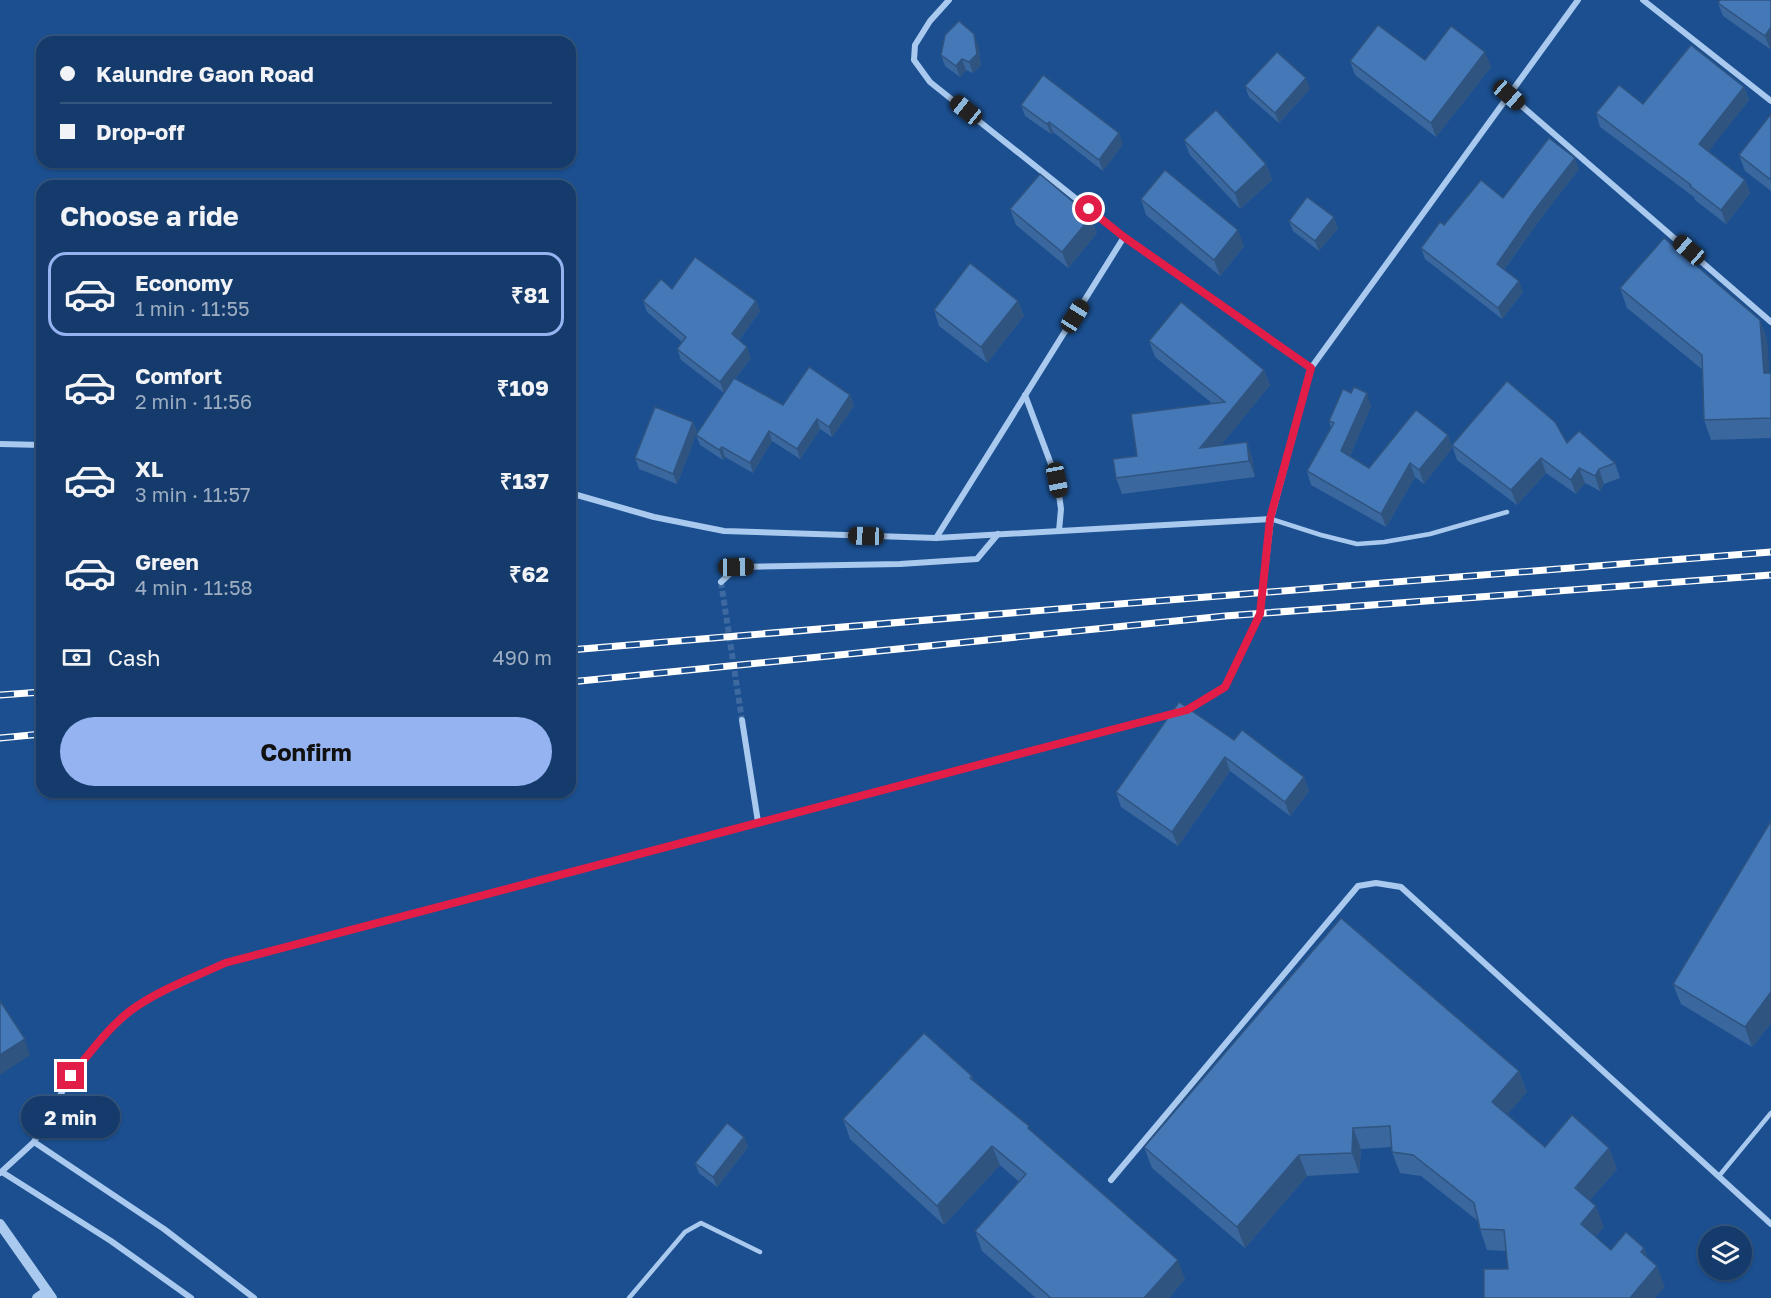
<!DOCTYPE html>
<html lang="en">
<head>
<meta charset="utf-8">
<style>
  :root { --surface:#143b6b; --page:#214673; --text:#f1f3f6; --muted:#9dadc1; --line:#33557e; --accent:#95b2f1 }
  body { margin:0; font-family:"Golos Text",sans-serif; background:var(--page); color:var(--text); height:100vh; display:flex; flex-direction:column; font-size:22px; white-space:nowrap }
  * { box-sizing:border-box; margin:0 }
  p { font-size:20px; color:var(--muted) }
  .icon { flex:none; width:33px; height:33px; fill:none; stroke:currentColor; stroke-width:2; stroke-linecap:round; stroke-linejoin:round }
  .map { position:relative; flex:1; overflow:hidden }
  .sheet { position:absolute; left:36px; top:180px; width:540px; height:618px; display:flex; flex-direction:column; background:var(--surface); border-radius:18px; box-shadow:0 2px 4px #0004,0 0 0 2px var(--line) }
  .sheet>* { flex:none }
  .banner { position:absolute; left:36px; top:36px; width:540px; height:132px; border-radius:18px; box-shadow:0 2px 4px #0004,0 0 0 2px var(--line); display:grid; align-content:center; height:132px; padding:0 24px; background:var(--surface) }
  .controls { position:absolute; left:1698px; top:1226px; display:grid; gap:12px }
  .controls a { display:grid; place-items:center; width:54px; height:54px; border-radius:50%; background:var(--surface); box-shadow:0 2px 4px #0004,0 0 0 2px var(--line); font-size:30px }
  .end { position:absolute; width:27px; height:27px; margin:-14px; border:8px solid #e11d48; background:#fff; box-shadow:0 0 0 3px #fff }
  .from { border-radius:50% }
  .bubble { position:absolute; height:42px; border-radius:21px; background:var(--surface); box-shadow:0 2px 4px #0004,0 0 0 2px var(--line); font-size:20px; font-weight:700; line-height:42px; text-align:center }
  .car { position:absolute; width:18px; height:36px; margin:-18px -9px; border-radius:8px; box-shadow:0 0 4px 2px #0007; background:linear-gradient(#222 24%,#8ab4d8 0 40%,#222 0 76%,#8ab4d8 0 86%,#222 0) }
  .banner b { display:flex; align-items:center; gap:21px; height:57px; font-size:22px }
  .banner b+b { border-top:2px solid var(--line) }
  .banner i { width:15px; height:15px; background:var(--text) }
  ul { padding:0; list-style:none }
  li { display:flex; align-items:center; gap:18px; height:84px; margin:0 12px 9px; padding:0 12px; border:3px solid transparent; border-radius:18px }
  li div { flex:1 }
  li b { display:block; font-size:22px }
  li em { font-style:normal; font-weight:700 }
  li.current { border-color:var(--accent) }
  li>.icon { width:54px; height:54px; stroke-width:1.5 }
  h2 { padding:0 24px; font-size:27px; line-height:72px }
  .pay { display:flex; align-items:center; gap:15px; height:66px; padding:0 24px; font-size:22px }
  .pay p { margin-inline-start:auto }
  .button { display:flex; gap:12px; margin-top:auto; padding:12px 24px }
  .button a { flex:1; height:69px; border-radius:36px; background:var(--accent); color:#111; font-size:24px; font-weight:700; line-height:69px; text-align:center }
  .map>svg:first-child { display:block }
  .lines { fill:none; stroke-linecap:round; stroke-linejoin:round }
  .minor-tunnel { stroke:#3d69a0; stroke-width:6; stroke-dasharray:6 3; stroke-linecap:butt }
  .service { stroke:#a9c9ee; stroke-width:4.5 }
  .minor { stroke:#a9c9ee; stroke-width:6 }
  .tertiary { stroke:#a9c9ee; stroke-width:10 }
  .rail-casing { stroke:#fff; stroke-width:7 }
  .rail { stroke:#1b4f8f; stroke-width:4.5; stroke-dasharray:14; stroke-linecap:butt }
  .wall { fill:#3a679d }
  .shaded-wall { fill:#305480 }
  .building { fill:#4478b7; stroke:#305480; stroke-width:1.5 }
  .route { stroke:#e11d48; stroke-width:8 }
</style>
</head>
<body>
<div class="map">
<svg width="1771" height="1298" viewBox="0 0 1771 1298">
  <rect width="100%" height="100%" fill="#1b4f8f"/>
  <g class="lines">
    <path class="minor-tunnel" d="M721 582 742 720"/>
    <g class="service">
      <path d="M1271 519 1321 535 1357 544 1384 542 1430 534 1507 512"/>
      <path d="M1719 1176 1771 1113"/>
      <path d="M629 1298 685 1232 701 1223 760 1252"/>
    </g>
    <g class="minor">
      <path d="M949 0 930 21 915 45 914 60 930 82 1124 237 1311 368"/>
      <path d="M1643 0 1771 101"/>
      <path d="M1509 95 1771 322"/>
      <path d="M1025 395 1057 480 1061 509 1059 531"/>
      <path d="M0 444 42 445"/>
      <path d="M570 493 654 517 724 531 936 538 1271 519"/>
      <path d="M936 538 1124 237"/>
      <path d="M721 582 737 567 900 564 977 559 998 534"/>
      <path d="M742 720 758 822"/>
      <path d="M34 1142 164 1229 254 1298"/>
      <path d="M2 1172 111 1241 191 1298"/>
      <path d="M0 1173 34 1142 71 1076 102 1037 129 1012 153 996 225 963 1187 710 1225 687 1260 614 1271 519 1311 368 1578 0"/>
      <path d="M1111 1180 1358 886 1376 883 1401 887 1771 1224"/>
    </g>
    <g class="tertiary">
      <path d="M0 1224 52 1298"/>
      <path d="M37 1298 47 1291"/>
    </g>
    <defs>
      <g id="rail">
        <path d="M570 650 1094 606 1771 552"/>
        <path d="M570 682 1225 616 1771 575"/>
        <path d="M0 695 42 692"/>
        <path d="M0 738 42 734"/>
      </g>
    </defs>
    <use href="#rail" class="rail-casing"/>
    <use href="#rail" class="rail"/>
  </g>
  <g class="wall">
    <path d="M1771 0V47L1770 49 1723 16 1718 3Z"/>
    <path d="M978 45 981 65 973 73 966 70 960 77 945 66 941 55Z"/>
    <path d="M1425 60 1491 67 1436 137 1355 75 1350 61Z"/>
    <path d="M1245 86 1310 89 1279 123 1249 97Z"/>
    <path d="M1744 87 1749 100 1708 151 1745 180 1750 193 1726 224 1695 200 1694 197 1600 127 1596 113Z"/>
    <path d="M1021 105 1123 144 1103 171 1053 132 1051 134 1025 116Z"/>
    <path d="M1771 114V191L1745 171 1739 155Z"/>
    <path d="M1184 140 1266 164 1272 180 1240 209 1190 155Z"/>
    <path d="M1579 169 1538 222 1504 270 1523 292 1502 319 1425 259 1421 248 1444 225 1503 198Z"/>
    <path d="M1141 199 1244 246 1220 276 1146 215Z"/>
    <path d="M1010 209 1097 233 1068 268 1016 225Z"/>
    <path d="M1289 221 1338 228 1319 251 1293 231Z"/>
    <path d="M1620 288 1760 320 1767 340 1769 373H1771V438L1711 440 1704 420 1703 370 1627 308Z"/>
    <path d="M672 289 756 301 760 311 739 340 751 358 735 379 783 405 850 395 854 406 832 437 820 429 800 459 772 441 753 473 725 457 723 460 700 445 696 435 724 393 681 360 677 349 682 342 647 312 643 301Z"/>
    <path d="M1018 301 1024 316 987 363 939 326 934 310Z"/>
    <path d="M1149 341 1264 370 1270 385 1221 445 1247 442 1252 458 1255 477 1122 494 1116 478 1137 456 1213 404 1155 357Z"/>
    <path d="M1371 406 1350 456 1369 468 1448 435 1452 448 1424 484 1415 477 1386 527 1311 485 1307 471 1331 427 1329 421Z"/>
    <path d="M693 422 697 432 677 484 639 469 635 458Z"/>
    <path d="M1567 443 1615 463 1620 478 1604 484 1600 491 1585 483 1576 494 1546 473 1517 505 1457 460 1452 445Z"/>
    <path d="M1234 740 1304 777 1309 791 1290 816 1230 771 1178 846 1121 807 1116 792Z"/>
    <path d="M1771 821V1023L1752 1047 1681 1004 1673 984Z"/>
    <path d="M1519 1071 1527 1092 1507 1114 1545 1147 1609 1148 1617 1169 1589 1201 1604 1227 1595 1237 1611 1250 1644 1248 1648 1259 1665 1287 1508 1269 1506 1251 1487 1250 1480 1229 1478 1221 1421 1176 1400 1173 1392 1152V1147L1361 1149 1359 1173 1307 1176 1245 1248 1152 1168 1144 1147Z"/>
    <path d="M972 1076 973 1080 1030 1130 1185 1279 1169 1298H1036L982 1251 975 1231 1019 1182 1000 1165 944 1225 850 1139 843 1119Z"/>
    <path d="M744 1137 748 1147 717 1187 699 1173 695 1163Z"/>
  </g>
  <g class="shaded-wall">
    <path d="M1771 27V47L1770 49 1765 36Z"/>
    <path d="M974 34 978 45 981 65 973 73 969 62Z"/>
    <path d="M1485 52 1491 67 1436 137 1431 123Z"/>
    <path d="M962 59 966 70 960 77 956 66Z"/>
    <path d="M1306 78 1310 89 1279 123 1275 113Z"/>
    <path d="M1744 87 1749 100 1704 157 1699 144Z"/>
    <path d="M1049 122 1053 132 1051 134 1047 124Z"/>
    <path d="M1119 133 1123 144 1103 171 1099 160Z"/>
    <path d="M1575 158 1579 169 1538 222 1500 275 1497 264 1534 211Z"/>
    <path d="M1266 164 1272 180 1240 209 1235 193Z"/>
    <path d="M1745 180 1750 193 1726 224 1721 210Z"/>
    <path d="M1091 217 1097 233 1068 268 1062 252Z"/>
    <path d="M1334 217 1338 228 1319 251 1315 241Z"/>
    <path d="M1238 230 1244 246 1220 276 1214 260Z"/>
    <path d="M1519 281 1523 292 1502 319 1498 308Z"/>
    <path d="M756 301 760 311 735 345 732 334Z"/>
    <path d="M1018 301 1024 316 987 363 981 347Z"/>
    <path d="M1760 320 1767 340 1771 393 1764 373Z"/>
    <path d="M747 347 751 358 724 393 720 382Z"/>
    <path d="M1264 370 1270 385 1206 464 1200 448Z"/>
    <path d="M1367 393 1371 406 1346 465 1341 451Z"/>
    <path d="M850 395 854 406 832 437 829 427Z"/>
    <path d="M817 419 820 429 800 459 797 449Z"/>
    <path d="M693 422 697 432 677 484 673 474Z"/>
    <path d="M769 431 772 441 753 473 750 463Z"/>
    <path d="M1448 435 1452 448 1424 484 1419 470Z"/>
    <path d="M1247 442 1252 458 1255 477 1249 461Z"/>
    <path d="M722 447 725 457 723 460 719 450Z"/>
    <path d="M1541 458 1546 473 1517 505 1511 490Z"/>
    <path d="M1410 463 1415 477 1386 527 1381 514Z"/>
    <path d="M1579 468 1585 483 1576 494 1571 480Z"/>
    <path d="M1599 469 1604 484 1600 491 1595 476Z"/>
    <path d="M1225 757 1230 771 1178 846 1172 832Z"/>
    <path d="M1304 777 1309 791 1290 816 1285 802Z"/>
    <path d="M1771 992V1023L1752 1047 1745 1027Z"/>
    <path d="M25 1039 30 1055 0 1075V1055Z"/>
    <path d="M1519 1071 1527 1092 1500 1123 1492 1102Z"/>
    <path d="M1353 1128 1361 1149 1359 1173 1352 1153Z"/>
    <path d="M744 1137 748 1147 717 1187 713 1177Z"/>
    <path d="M992 1146 1000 1165 944 1225 937 1206Z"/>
    <path d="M1609 1148 1617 1169 1582 1209 1575 1188Z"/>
    <path d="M1299 1155 1307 1176 1245 1248 1237 1227Z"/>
    <path d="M1596 1206 1604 1227 1588 1245 1581 1224Z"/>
    <path d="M1644 1248 1652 1269 1641 1252Z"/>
    <path d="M1178 1260 1185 1279 1169 1298H1144Z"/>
    <path d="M1657 1266 1665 1287 1655 1298H1630Z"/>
  </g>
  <g class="building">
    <path d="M1720 0H1771V27L1765 36 1718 3Z"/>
    <path d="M959 21 974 34 977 54 969 62 962 59 956 66 941 55 945 35Z"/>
    <path d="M1378 25 1425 60 1451 26 1485 52 1431 123 1350 61Z"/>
    <path d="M1691 45 1744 87 1699 144 1745 180 1721 210 1690 186 1691 185 1596 113 1619 85 1643 104Z"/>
    <path d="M1277 52 1306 78 1275 113 1245 86Z"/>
    <path d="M1043 75 1119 133 1099 160 1049 122 1047 124 1021 105Z"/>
    <path d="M1216 110 1266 164 1235 193 1184 140Z"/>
    <path d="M1771 114V180L1739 155Z"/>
    <path d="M1549 138 1575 158 1534 211 1497 264 1519 281 1498 308 1421 248 1440 222 1444 225 1481 180 1503 198Z"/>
    <path d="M1165 170 1238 230 1214 260 1141 199Z"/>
    <path d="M1040 174 1091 217 1062 252 1010 209Z"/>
    <path d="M1307 197 1334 217 1315 241 1289 221Z"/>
    <path d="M1664 238 1760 320 1764 373H1771V418L1704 420 1702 355 1620 288Z"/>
    <path d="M695 257 756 301 732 334 747 347 720 382 677 349 686 337 643 301 661 279 672 289Z"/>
    <path d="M970 263 1018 301 981 347 934 310Z"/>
    <path d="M1181 302 1264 370 1200 448 1247 442 1249 461 1116 478 1113 459 1137 456 1131 414 1225 402 1149 341Z"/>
    <path d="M809 367 850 395 829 427 817 419 797 449 769 431 750 463 722 447 719 450 696 435 734 378 783 405Z"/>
    <path d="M1507 381 1555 422 1567 443 1579 431 1615 463 1599 469 1595 476 1579 468 1571 480 1541 458 1511 490 1452 445Z"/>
    <path d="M1354 387 1367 393 1341 451 1369 468 1416 410 1448 435 1419 470 1410 463 1381 514 1307 471 1334 423 1329 421 1343 389 1351 393Z"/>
    <path d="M655 407 693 422 673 474 635 458Z"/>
    <path d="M1179 702 1234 740 1242 730 1304 777 1285 802 1225 757 1172 832 1116 792Z"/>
    <path d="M1771 821V992L1745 1027 1673 984Z"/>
    <path d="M1341 918 1519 1071 1492 1102 1545 1147 1572 1115 1609 1148 1575 1188 1596 1206 1581 1224 1611 1250 1626 1232 1644 1248 1641 1252 1657 1266 1630 1298H1484V1269H1508L1504 1230 1480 1229 1474 1203 1413 1155 1392 1152 1390 1126 1353 1128 1352 1153 1299 1155 1237 1227 1144 1147Z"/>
    <path d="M0 1001 25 1039 0 1055Z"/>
    <path d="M924 1033 972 1076 970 1078 1029 1126 1028 1128 1178 1260 1144 1298H1051L975 1231 1026 1174 992 1146 937 1206 843 1119Z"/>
    <path d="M727 1123 744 1137 713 1177 695 1163Z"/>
  </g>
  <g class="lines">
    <path class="route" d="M71 1076C89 1054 107 1029 130 1011 158 990 193 978 225 963L1187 710 1225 687 1260 614 1270 519 1311 368 1124 237 1089 209"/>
  </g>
</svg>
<div class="controls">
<a><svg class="icon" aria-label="layers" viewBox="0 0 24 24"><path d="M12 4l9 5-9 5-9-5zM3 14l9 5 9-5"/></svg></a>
</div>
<i class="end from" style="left:1089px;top:209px"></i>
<i class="end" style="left:71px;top:1076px"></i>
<div class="bubble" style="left:21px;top:1096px;width:99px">2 min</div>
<i class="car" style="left:1509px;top:95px;rotate:131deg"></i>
<i class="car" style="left:966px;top:110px;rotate:309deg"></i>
<i class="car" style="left:1689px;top:250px;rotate:311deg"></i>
<i class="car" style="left:1075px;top:316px;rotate:32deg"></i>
<i class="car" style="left:1057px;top:480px;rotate:169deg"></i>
<i class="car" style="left:866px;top:536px;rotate:272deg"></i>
<i class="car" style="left:736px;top:567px;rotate:89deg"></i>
<div class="banner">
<b><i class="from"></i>Kalundre Gaon Road</b>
<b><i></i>Drop-off</b>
</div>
<section class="sheet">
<h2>Choose a ride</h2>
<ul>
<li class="current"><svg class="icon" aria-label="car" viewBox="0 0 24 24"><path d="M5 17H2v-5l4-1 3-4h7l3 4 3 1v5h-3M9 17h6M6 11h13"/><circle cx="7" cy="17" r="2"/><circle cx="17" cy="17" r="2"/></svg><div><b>Economy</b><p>1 min · 11:55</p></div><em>₹81</em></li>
<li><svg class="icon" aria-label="car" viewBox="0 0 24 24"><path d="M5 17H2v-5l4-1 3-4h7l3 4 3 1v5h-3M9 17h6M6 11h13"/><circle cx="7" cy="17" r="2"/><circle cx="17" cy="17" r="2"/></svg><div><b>Comfort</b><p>2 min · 11:56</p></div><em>₹109</em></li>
<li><svg class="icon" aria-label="car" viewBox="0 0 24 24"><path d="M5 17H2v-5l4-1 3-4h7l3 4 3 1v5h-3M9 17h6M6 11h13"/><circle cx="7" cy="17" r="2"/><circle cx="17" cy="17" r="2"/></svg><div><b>XL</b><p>3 min · 11:57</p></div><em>₹137</em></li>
<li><svg class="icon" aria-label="car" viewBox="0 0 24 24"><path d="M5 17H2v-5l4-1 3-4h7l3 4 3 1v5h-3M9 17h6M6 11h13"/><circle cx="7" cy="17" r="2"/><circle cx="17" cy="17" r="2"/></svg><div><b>Green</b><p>4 min · 11:58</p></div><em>₹62</em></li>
</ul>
<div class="pay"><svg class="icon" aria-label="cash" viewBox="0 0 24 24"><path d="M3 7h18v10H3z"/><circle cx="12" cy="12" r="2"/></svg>Cash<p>490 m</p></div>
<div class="button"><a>Confirm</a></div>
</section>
</div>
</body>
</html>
